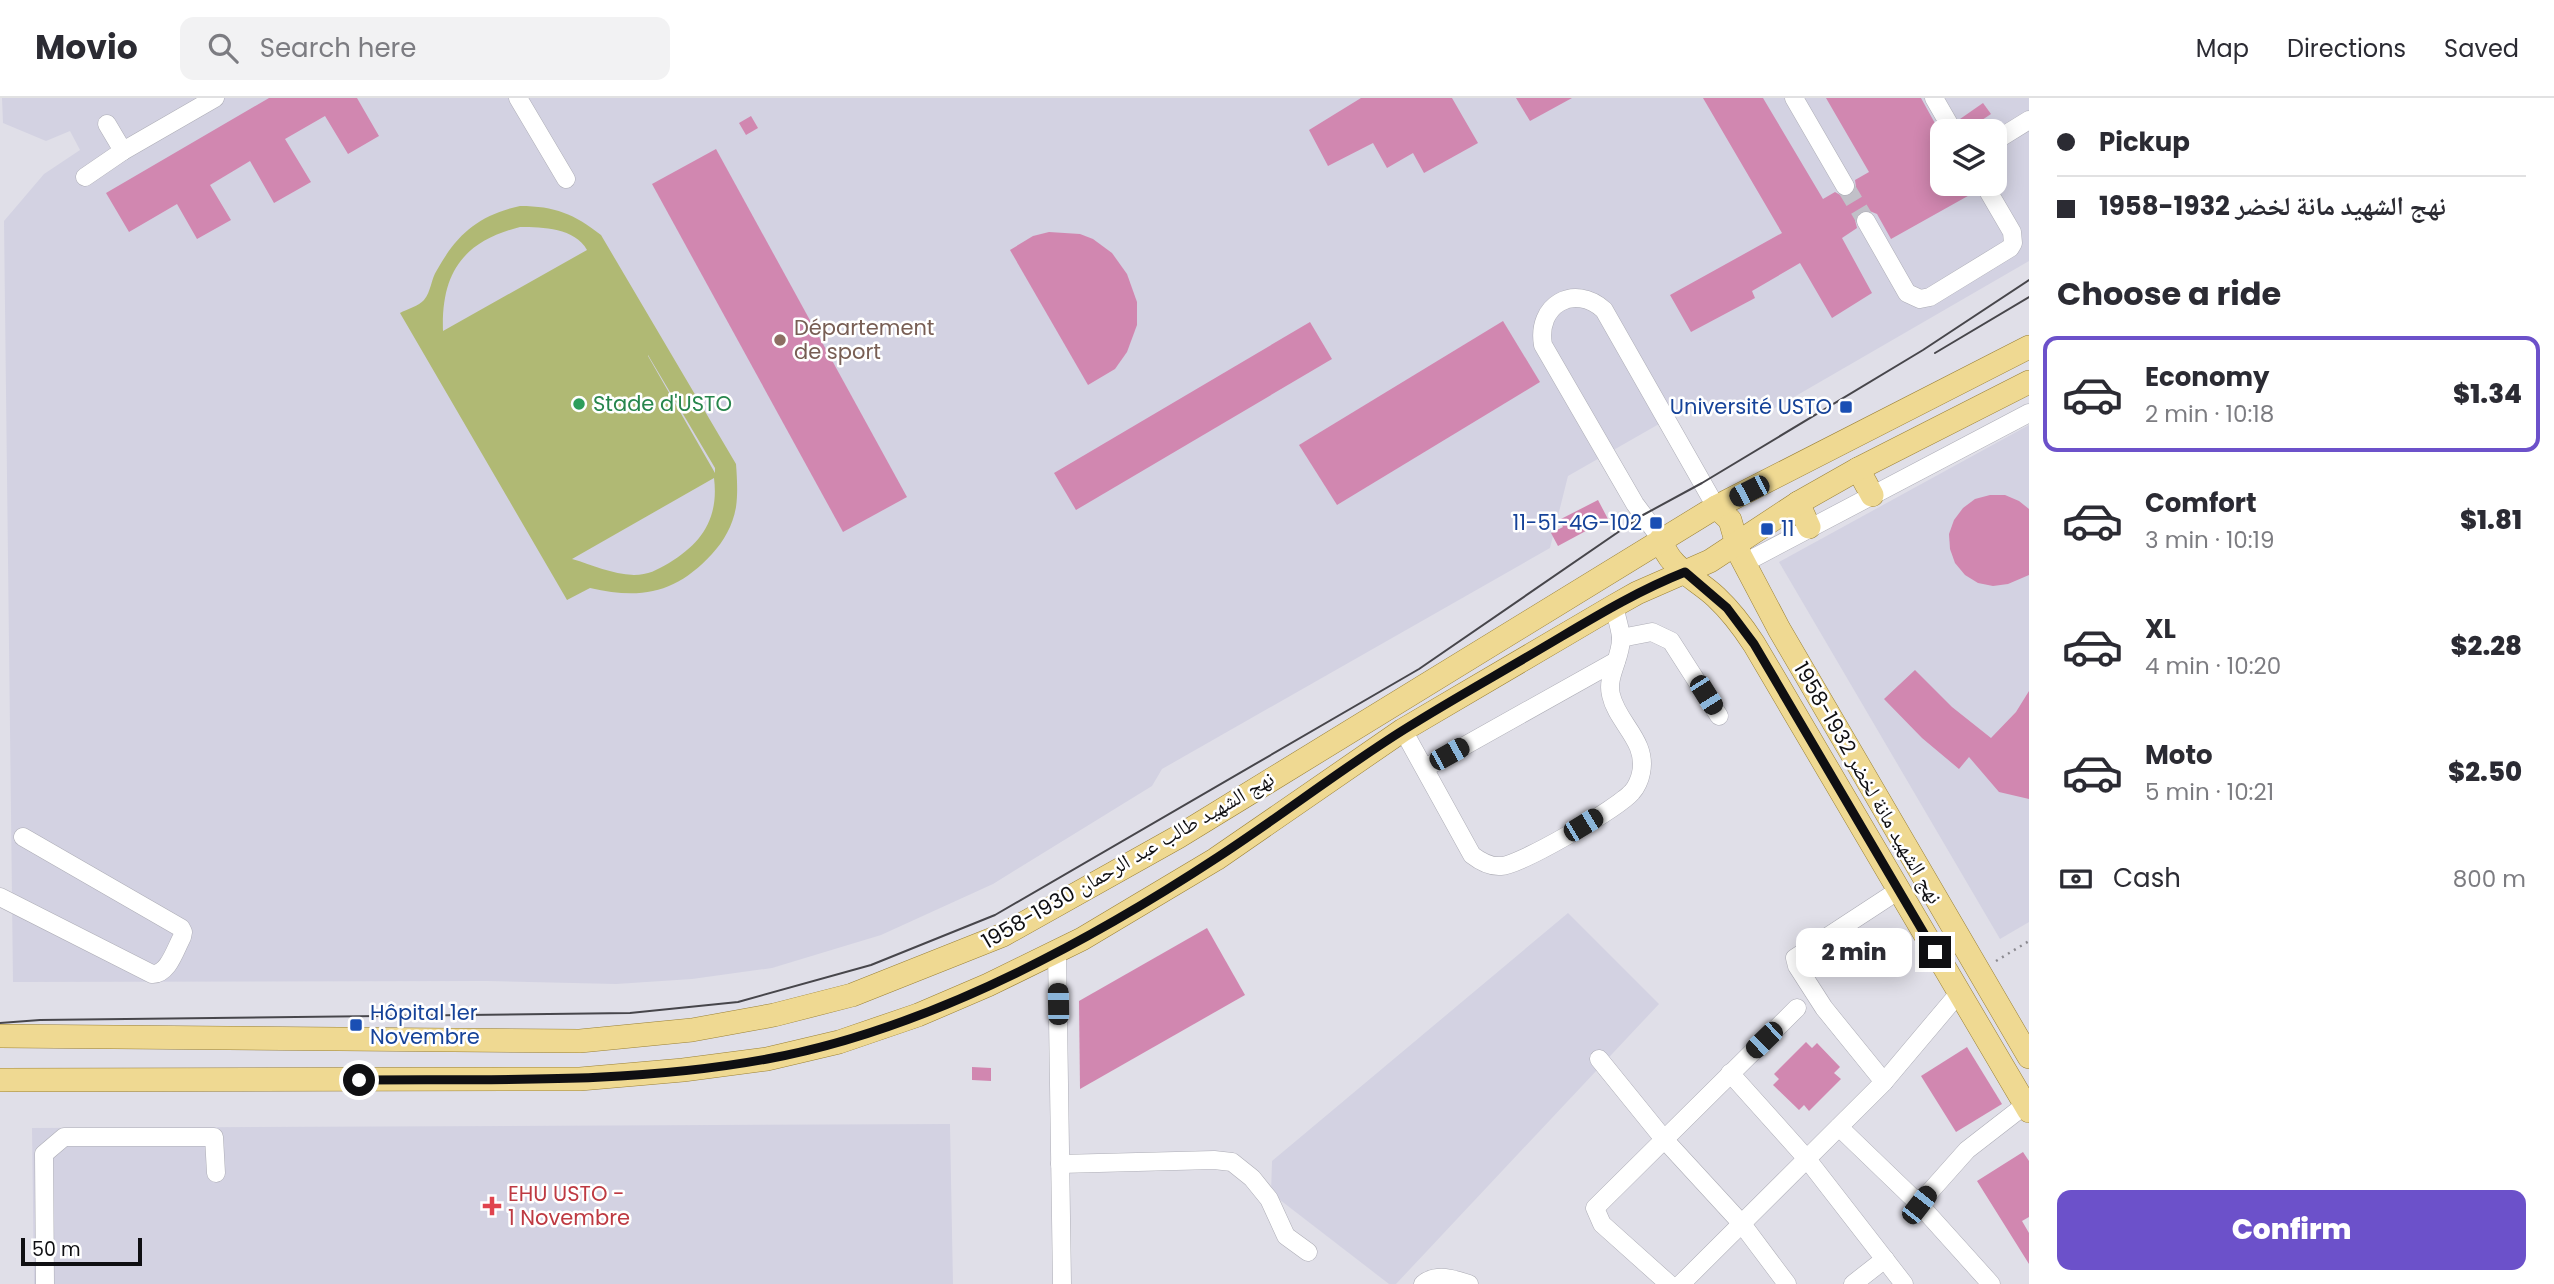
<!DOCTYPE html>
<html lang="en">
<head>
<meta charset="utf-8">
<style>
  :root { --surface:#fff; --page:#f2f2f3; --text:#2b2b33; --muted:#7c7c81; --line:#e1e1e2; --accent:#6c51ca }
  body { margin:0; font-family:Poppins,"Noto Naskh Arabic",sans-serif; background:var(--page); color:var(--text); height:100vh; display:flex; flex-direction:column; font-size:26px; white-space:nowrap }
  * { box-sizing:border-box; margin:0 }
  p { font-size:23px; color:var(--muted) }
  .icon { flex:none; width:38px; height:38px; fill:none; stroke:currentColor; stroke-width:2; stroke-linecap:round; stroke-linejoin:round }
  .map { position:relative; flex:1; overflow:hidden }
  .drawer { display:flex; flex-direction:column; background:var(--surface); width:525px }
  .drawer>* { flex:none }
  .hud { display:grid; align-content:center; height:154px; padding:0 28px; background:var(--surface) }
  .fabs { position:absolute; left:1930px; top:21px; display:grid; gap:14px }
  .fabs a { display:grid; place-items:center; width:77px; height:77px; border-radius:14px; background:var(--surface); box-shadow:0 4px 18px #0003; font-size:35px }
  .scale { position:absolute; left:21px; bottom:18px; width:121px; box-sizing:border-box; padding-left:7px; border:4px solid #0f0f12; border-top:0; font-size:19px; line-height:24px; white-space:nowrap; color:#0f0f12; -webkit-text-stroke:5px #fff; paint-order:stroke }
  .end { position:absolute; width:32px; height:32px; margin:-16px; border:9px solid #0f0f12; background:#fff; box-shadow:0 0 0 4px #fff }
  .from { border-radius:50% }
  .bubble { position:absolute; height:49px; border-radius:14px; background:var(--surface); box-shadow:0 4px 18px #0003; font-size:23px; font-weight:800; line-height:49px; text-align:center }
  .car { position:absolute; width:21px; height:42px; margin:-21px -10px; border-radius:9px; box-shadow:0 0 5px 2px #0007; background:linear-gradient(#222 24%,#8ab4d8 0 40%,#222 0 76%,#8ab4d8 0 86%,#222 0) }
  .hud b { display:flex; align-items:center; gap:24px; height:66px; font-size:26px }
  .hud b+b { border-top:2px solid var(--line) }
  .hud i { width:18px; height:18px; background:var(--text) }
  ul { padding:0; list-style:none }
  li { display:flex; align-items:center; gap:21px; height:116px; margin:0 14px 10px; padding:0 14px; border:4px solid transparent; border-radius:14px }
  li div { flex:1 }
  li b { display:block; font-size:26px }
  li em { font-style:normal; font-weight:800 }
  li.selected { border-color:var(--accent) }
  li>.icon { width:63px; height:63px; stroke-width:1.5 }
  h2 { padding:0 28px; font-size:32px; line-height:84px }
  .pay { display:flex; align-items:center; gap:18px; height:77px; padding:0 28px; font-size:26px }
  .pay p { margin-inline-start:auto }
  .button { display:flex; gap:14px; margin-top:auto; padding:14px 28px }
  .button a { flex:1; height:80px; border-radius:14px; background:var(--accent); color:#fff; font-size:28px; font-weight:800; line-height:80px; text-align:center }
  header { display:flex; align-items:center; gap:42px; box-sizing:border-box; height:98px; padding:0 35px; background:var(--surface); border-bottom:2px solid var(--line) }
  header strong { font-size:33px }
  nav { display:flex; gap:38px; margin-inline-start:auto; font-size:24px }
  .search { width:490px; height:63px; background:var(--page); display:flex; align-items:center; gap:18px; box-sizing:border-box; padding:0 24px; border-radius:14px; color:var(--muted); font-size:26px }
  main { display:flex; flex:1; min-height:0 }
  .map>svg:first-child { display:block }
  .built { fill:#d3d2e2; fill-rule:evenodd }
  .green { fill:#b0b974; fill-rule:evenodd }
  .building { fill:#d187b0 }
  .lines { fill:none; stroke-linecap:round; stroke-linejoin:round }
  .minor-tunnel { stroke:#c1c0c8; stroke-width:18; stroke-dasharray:18 9; stroke-linecap:butt }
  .minor-casing { stroke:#adadb6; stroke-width:19 }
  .major-casing { stroke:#9a8136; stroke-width:24 }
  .path { stroke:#8b8a90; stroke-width:2.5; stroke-dasharray:2 5; stroke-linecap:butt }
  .minor { stroke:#fff; stroke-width:18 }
  .major { stroke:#efd992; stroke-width:23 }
  .tram { stroke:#47464b; stroke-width:2 }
  .route { stroke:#0f0f12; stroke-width:9 }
  .education-dot { fill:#8d6e63; stroke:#fff; stroke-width:2.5 }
  .leisure-dot { fill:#2e9e5b; stroke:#fff; stroke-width:2.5 }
  .transit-dot { fill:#1a4fb4; stroke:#fff; stroke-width:2.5 }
  .health-dot { fill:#e0444e; stroke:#fff; stroke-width:2.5 }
  .labels { text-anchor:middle; stroke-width:5; stroke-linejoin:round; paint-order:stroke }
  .education-label { font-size:21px; fill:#785e54; stroke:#fff; text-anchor:start }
  .leisure-label { font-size:21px; fill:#27864d; stroke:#fff; text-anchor:start }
  .transit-label { font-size:21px; fill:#164399; stroke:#fff; text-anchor:end }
  .street-label { font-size:21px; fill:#0f0f12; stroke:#fff }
  .health-label { font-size:21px; fill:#be3a42; stroke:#fff; text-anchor:start }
</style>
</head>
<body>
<header>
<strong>Movio</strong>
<div class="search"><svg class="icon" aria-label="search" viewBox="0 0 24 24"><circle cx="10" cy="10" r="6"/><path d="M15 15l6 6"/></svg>Search here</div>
<nav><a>Map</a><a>Directions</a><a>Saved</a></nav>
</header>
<main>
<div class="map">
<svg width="2029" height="1186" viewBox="0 0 2029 1186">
  <rect width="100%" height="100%" fill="#e0dfe8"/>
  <g class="built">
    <path d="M2 0H2029V163L1768 314 1701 302 1568 378 1550 450 1162 671 1152 688 993 786 881 837 772 870 692 881 616 886 487 883 13 884 4 123 44 76 80 52 70 33 46 43 3 25ZM1942 33H1995V86H1942Z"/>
    <path d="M2029 327V824L2000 841 1779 464Z"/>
    <path d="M1568 815 1659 906 1396 1186H1389L1271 1095 1272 1063Z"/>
    <path d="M950 1026 953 1186H34L32 1030Z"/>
  </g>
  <path class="green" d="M520 108C555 108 574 116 601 137L736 366C737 380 738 395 736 409 733 427 724 443 712 456 676 495 642 502 590 490L567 502 400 215C407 211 419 208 424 202 431 194 431 181 437 172 457 136 479 117 520 108ZM520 129C543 129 575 130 587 152L443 233C441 174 464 143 520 129ZM648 257 715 370V375L648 258ZM714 380C719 420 702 445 669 465 657 472 648 477 634 477 611 476 593 467 572 461Z"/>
  <g class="building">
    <path d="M269 0H357L379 38 348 56 325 18 285 41 311 84 274 105 250 63 210 87 231 122 197 141 177 106 129 134 106 95Z"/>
    <path d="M1361 0H1452L1478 45 1424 75 1413 55 1387 70 1373 45 1328 68 1309 32Z"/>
    <path d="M1516 0H1572L1530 23Z"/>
    <path d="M1703 0H1763L1823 101 1835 94 1844 99 1851 97 1856 89 1855 82 1869 74 1826 0H1921L1942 38V86H1973L1975 94 1891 141 1877 116 1867 112 1860 114 1855 122 1857 130 1842 140 1872 195 1832 220 1800 165 1752 193 1755 200 1691 234 1670 197 1782 135Z"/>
    <path d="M1983 5 1991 16 1967 32 1960 21Z"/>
    <path d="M751 18 758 30 746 37 739 25Z"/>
    <path d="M716 51 907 399 843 434 652 86Z"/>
    <path d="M1049 134 1080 136 1093 141 1112 155 1127 176 1137 204V227L1127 254 1115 271 1088 287 1010 152 1033 138Z"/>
    <path d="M1503 223 1540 284 1337 407 1299 347Z"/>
    <path d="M1310 224 1332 261 1076 412 1054 375Z"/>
    <path d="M1990 397H2005L2019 403 2029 411V477L2008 486 1993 488 1978 485 1965 477 1955 465 1950 451 1949 436 1954 422 1963 410 1975 401Z"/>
    <path d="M1598 402 1608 421 1558 448 1551 435 1563 429 1559 422Z"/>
    <path d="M1915 572 1952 609 1991 640 2016 614 2029 593V701L1999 694 1969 659 1959 671 1922 640 1884 601Z"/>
    <path d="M1207 830 1245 897 1080 991 1079 903Z"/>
    <path d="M1806 944 1812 950 1817 945 1840 969 1834 975 1841 981 1809 1013 1804 1007 1799 1012 1773 987 1779 981 1774 976Z"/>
    <path d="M1967 949 2002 1006 1956 1034 1921 978Z"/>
    <path d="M972 969 991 970V983L972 982Z"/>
    <path d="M2023 1054 2029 1063V1119L2022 1123 2029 1135V1166L1977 1083Z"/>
  </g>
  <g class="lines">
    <path class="minor-tunnel" d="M1845 88 1866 123"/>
    <defs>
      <g id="minor">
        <path d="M518 0 566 81"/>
        <path d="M1794 0 1845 88"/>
        <path d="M1934 0 1953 33"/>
        <path d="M107 26 123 53"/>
        <path d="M1995 43 2029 22"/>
        <path d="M85 79 123 53 215 0"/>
        <path d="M1866 123 1907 195 1920 201 1930 199 2010 150 2013 145 2012 134 1984 86"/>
        <path d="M1661 441 1635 406 1543 247C1536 207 1574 185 1604 212L1716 409"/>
        <path d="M1744 465 2029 315"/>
        <path d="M1621 540 1652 534 1671 543 1719 618"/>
        <path d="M1403 632 1472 757C1481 764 1490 769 1501 768 1521 767 1618 710 1632 694 1636 690 1640 681 1641 675 1648 643 1617 625 1611 597 1606 578 1622 559 1621 539 1620 529 1616 518 1614 508"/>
        <path d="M1425 670 1616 563"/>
        <path d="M0 799 152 876C168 877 175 852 182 839L183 834 181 830 23 739"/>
        <path d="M1057 853 1062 1186"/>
        <path d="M1599 961 1663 1040 1742 1126 1787 1186"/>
        <path d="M1730 975 1807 1061 1904 1186"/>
        <path d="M1884 984 1824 910 1797 868 1795 860 1899 792"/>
        <path d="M1839 1029 1919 1106 1991 1186"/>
        <path d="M1060 1066 1214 1062 1232 1064 1252 1080 1269 1101 1286 1138 1308 1154"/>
        <path d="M1919 1106 1967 1052 2025 1007"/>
        <path d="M45 1186 44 1056 64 1039H214L216 1075"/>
        <path d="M1423 1186C1436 1175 1454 1181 1469 1186"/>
        <path d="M1669 1186 1602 1126 1595 1110 1797 910"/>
        <path d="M1681 1186 1884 984 1959 895"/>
        <path d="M1853 1186 1885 1161"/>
      </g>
      <g id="major">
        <path d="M1858 371 1872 397"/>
        <path d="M1798 405 1809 429"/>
        <path d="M1716 409 1730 422 1740 457 1779 531 2029 959"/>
        <path d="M1661 441C1668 470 1696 480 1716 499 1731 513 1743 529 1754 546L2029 1013"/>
        <path d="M0 938 580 943 692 932 774 917 852 897 1003 837 1178 739 1716 409 2029 249"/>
        <path d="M0 982 580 981 683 972 767 961 839 944 918 917 988 887 1082 841 1216 761 1403 632 1614 508 1637 495 1710 463 1798 405 1858 371 2029 284"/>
      </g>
    </defs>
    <use href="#minor" class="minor-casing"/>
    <use href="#major" class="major-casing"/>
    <path class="path" d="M1996 863 2029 843"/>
    <use href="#minor" class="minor"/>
    <use href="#major" class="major"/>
    <g class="tram">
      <path d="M1935 255 2029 199"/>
      <path d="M0 925 40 922 630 915 738 904 871 867 995 817 1419 571 1643 417 1702 385 1923 252 2029 182"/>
    </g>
  </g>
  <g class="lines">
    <path class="route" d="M359 982C495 981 632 986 767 961 926 932 1084 847 1218 759 1281 718 1341 671 1405 631 1448 604 1493 579 1537 553 1585 525 1632 495 1685 474L1727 510 1754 546 1935 854"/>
  </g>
  <circle class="education-dot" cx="780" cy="242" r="7"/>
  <circle class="leisure-dot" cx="579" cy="306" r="7"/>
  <g class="transit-dot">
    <rect x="1839" y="302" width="14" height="14" rx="3.5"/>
    <rect x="1649" y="418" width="14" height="14" rx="3.5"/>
    <rect x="1760" y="424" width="14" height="14" rx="3.5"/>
    <rect x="349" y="920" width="14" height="14" rx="3.5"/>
  </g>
  <path class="health-dot" d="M488.5 1097.5h7v7h7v7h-7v7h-7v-7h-7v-7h7z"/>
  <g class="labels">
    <g class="education-label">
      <text x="794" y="237">Département<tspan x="794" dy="24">de sport</tspan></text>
    </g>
    <g class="leisure-label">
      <text x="593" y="313">Stade d'USTO</text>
    </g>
    <g class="transit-label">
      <text x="1832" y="316">Université USTO</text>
      <text x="1642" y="432">11-51-4G-102</text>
      <text x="1781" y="438" text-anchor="start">11</text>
      <text x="370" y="922" text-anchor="start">Hôpital 1er<tspan x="370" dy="24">Novembre</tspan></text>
    </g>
    <g class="street-label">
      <text transform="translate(1868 685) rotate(60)" y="7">نهج الشهيد مانة لخضر 1932-1958</text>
      <text transform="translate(1128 762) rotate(-30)" y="7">نهج الشهيد طالب عبد الرحمان 1930-1958</text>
    </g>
    <g class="health-label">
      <text x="508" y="1103">EHU USTO -<tspan x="508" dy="24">1 Novembre</tspan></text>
    </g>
  </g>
</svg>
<div class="fabs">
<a><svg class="icon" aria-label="layers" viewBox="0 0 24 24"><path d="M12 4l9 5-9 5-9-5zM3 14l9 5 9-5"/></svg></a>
</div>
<div class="scale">50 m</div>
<i class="end from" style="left:359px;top:982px"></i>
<i class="end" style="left:1935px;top:854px"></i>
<div class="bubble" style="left:1796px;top:830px;width:116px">2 min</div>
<i class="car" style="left:1749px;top:393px;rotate:243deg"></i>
<i class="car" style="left:1706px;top:597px;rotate:148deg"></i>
<i class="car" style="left:1449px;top:656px;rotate:61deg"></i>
<i class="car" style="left:1583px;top:727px;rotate:59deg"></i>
<i class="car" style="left:1058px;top:906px;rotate:359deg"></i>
<i class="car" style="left:1764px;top:942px;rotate:226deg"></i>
<i class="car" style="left:1919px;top:1107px;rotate:38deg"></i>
</div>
<section class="drawer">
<div class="hud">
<b><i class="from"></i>Pickup</b>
<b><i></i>نهج الشهيد مانة لخضر 1932-1958</b>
</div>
<h2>Choose a ride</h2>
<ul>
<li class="selected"><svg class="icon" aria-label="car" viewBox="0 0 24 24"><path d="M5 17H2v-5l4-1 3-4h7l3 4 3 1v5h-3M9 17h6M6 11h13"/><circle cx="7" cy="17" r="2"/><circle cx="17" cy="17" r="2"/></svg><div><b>Economy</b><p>2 min · 10:18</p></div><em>$1.34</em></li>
<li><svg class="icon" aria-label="car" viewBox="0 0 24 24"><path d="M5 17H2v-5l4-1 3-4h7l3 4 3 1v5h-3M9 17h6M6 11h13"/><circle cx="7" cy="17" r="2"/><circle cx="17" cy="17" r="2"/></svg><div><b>Comfort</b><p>3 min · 10:19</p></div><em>$1.81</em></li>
<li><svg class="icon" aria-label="car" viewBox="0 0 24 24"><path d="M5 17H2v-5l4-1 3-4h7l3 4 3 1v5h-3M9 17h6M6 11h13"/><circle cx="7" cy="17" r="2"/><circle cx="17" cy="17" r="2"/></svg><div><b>XL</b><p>4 min · 10:20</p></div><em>$2.28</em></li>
<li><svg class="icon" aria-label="car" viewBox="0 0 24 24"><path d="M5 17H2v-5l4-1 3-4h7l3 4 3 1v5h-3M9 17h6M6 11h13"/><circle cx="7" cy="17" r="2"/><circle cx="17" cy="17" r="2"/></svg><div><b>Moto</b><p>5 min · 10:21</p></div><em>$2.50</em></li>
</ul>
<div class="pay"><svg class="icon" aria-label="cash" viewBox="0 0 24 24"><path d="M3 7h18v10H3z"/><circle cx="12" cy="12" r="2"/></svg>Cash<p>800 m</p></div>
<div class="button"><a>Confirm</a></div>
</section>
</main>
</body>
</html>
